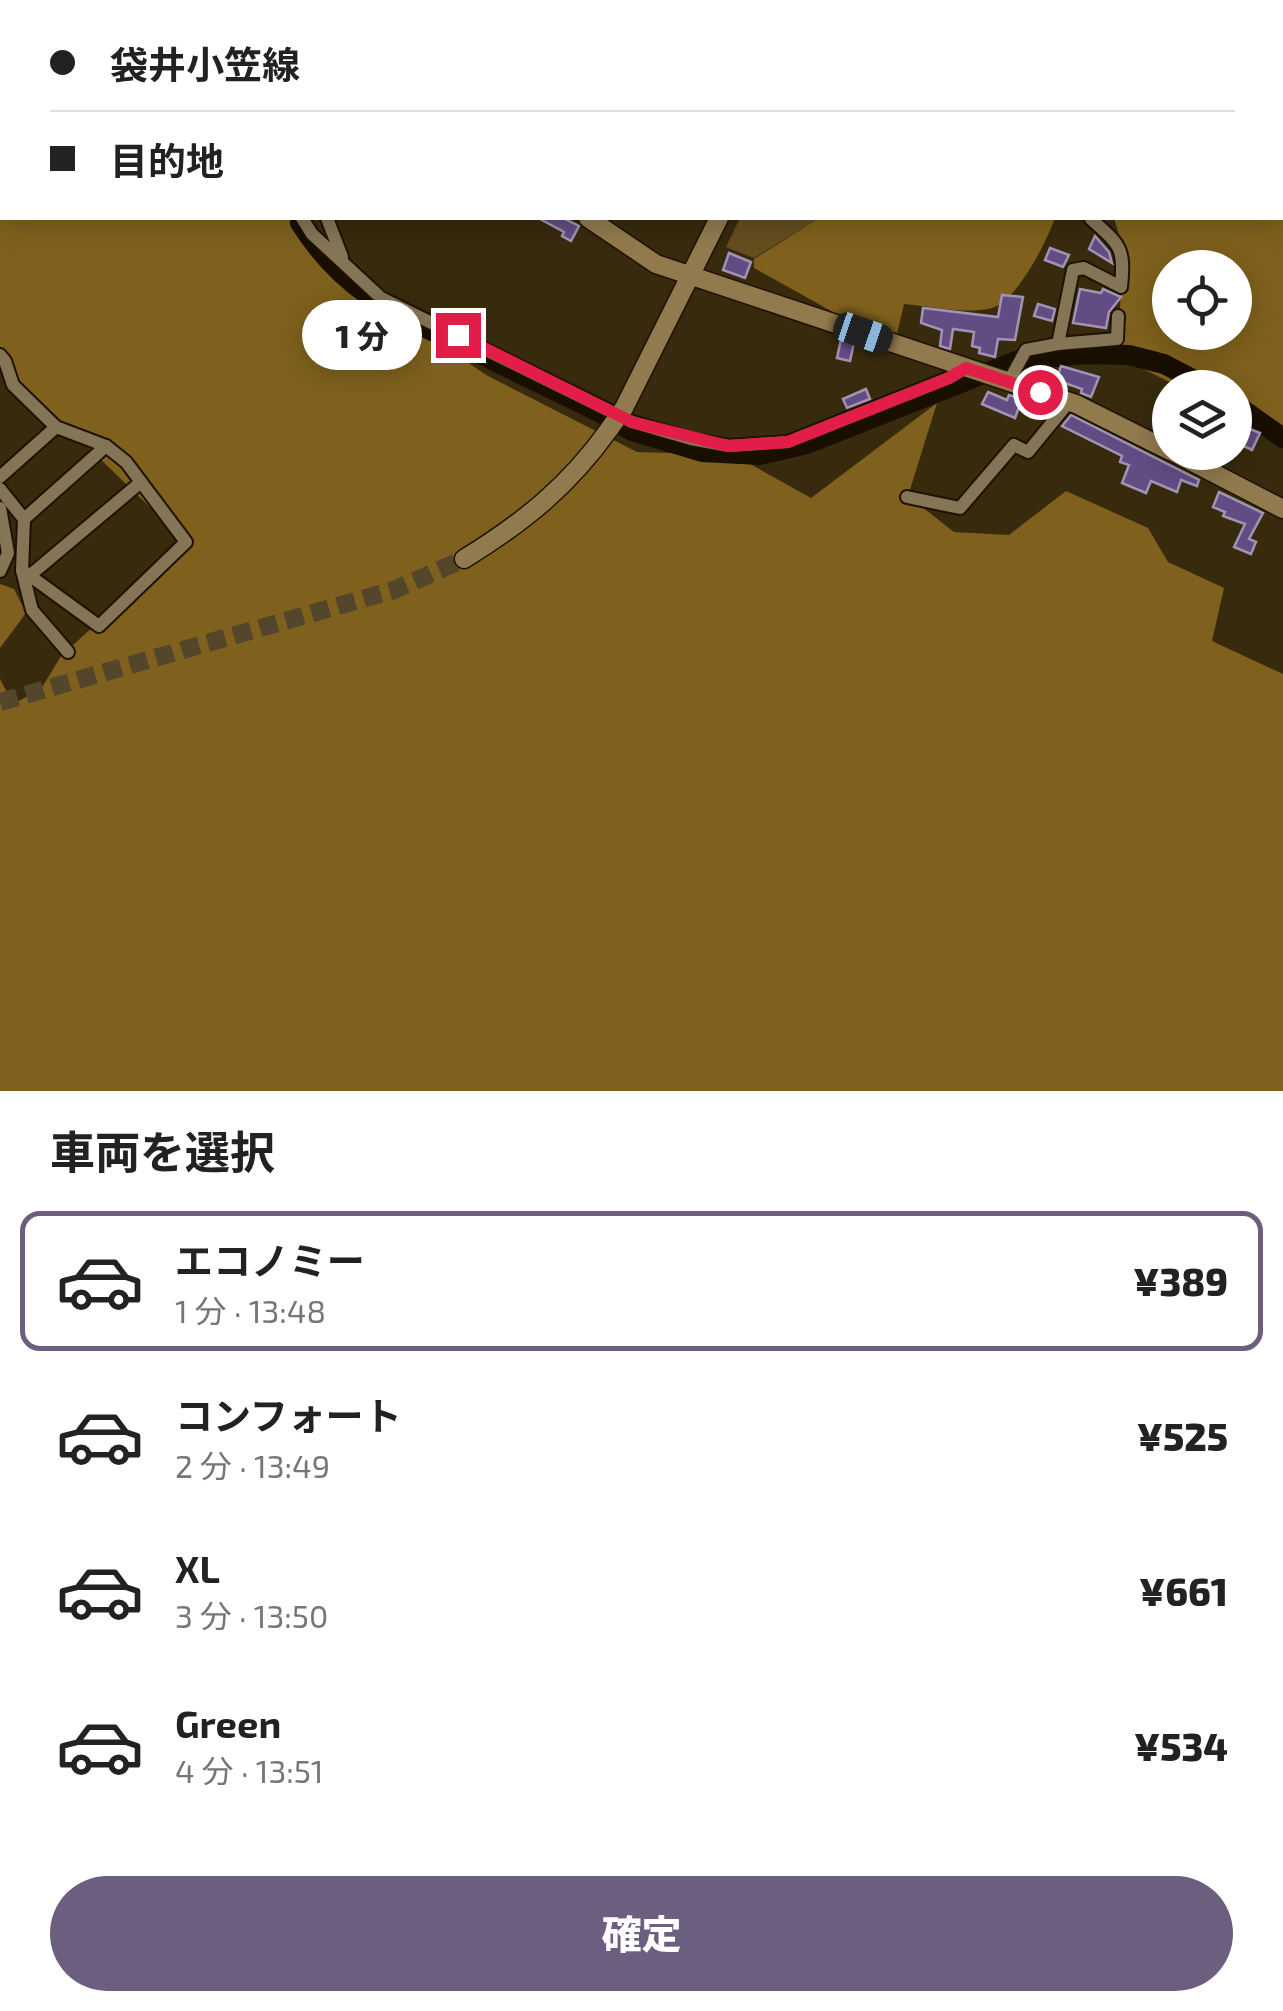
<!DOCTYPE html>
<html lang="ja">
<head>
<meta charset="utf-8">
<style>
  :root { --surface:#fff; --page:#f6f6f6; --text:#222; --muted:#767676; --line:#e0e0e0; --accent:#6b5e7f }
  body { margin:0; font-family:"Exo 2","Noto Sans JP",sans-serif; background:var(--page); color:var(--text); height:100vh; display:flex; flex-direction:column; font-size:38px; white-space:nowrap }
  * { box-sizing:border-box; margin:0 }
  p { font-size:32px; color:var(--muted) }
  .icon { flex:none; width:55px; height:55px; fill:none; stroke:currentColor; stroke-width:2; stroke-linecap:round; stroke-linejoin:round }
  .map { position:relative; height:1091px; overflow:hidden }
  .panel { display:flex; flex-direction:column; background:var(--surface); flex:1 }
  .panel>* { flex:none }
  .guide { position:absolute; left:0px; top:0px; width:1285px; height:220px; box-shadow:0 5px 25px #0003; display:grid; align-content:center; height:220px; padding:0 50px; background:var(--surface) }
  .tools { position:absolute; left:1152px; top:250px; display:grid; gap:20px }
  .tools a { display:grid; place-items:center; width:100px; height:100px; border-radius:50%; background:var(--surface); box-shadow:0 5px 25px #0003; font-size:50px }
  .end { position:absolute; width:45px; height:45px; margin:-22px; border:12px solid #e11d48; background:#fff; box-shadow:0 0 0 5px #fff }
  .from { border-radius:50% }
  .bubble { position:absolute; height:70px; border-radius:35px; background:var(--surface); box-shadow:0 5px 25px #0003; font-size:32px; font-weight:800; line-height:70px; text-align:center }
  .car { position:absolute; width:30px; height:60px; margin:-30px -15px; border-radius:12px; box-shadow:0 0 8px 2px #0007; background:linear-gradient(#222 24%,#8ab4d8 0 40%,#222 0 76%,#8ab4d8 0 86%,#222 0) }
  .guide b { display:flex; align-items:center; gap:35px; height:95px; font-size:38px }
  .guide b+b { border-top:2px solid var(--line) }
  .guide i { width:25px; height:25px; background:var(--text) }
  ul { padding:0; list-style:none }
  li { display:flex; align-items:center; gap:30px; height:140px; margin:0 20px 15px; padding:0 30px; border:5px solid transparent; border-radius:20px }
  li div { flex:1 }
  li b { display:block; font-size:38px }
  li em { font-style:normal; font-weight:800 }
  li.on { border-color:var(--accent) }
  li>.icon { width:90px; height:90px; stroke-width:1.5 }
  h2 { padding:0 50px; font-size:45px; line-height:120px }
  .cta { display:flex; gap:20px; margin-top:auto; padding:20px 50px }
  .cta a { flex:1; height:115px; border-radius:60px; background:var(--accent); color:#fff; font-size:40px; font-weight:800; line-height:115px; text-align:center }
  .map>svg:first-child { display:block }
  .green { fill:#644e1e }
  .forest { fill:#7f611d; fill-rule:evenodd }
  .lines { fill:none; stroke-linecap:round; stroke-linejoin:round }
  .river { stroke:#180f00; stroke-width:20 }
  .building { fill:#634c84; stroke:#a094b4; stroke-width:2.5 }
  .secondary-tunnel { stroke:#53462b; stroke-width:18; stroke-dasharray:18 9; stroke-linecap:butt }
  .street-casing { stroke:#1f1200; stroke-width:16 }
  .secondary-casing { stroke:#1f1200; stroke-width:21 }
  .street { stroke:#847557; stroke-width:12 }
  .secondary { stroke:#917b4e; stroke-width:18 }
  .secondary-bridge-casing { stroke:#1f1200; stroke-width:21; stroke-linecap:butt }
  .secondary-bridge { stroke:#917b4e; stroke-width:18 }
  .route { stroke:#e11d48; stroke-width:12 }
</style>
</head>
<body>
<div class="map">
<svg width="1283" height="1091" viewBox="0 0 1283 1091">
  <rect width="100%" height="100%" fill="#372a0d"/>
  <path class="green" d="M740 218H819L754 258 726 247Z"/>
  <g class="forest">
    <path d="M0 0 159 2H2V218H301L312 234 389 310 488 376 637 452 734 455 811 498 937 403 908 496 954 532 1009 535 1066 491 1148 528 1168 562 1224 588 1212 641 1283 674V1091H0V679L13 704 41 689 61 656 186 542 0 362Z"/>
    <path d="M1096 0H1283V432L1252 409 1235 405V388L1179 387 1122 358 1119 345 1122 245 1114 218H1282V2H1096ZM1170 268H1235V332H1170Z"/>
    <path d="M819 218H1055C1047 241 1017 301 992 308 965 315 931 306 904 304L896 338 842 317 754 268V259Z"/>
    <path d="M0 584 14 589 26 613 0 648Z"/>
  </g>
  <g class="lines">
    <g class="river">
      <path d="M161 0 163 2"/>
      <path d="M300 223C345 294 398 315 470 349 514 371 558 392 601 413L632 431 702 452 760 455 807 444 1016 361 1084 354 1129 355 1164 364 1210 388"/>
      <path d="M1235 404 1283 438"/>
    </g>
  </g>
  <g class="building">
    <path d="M538 218H563L579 226 571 241 562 236 564 232Z"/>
    <path d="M1095 236 1109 252 1112 263 1089 249Z"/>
    <path d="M1050 248 1069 255 1063 267 1045 260Z"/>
    <path d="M729 253 751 262 745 278 723 270Z"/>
    <path d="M1080 289 1101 293 1103 289 1121 297 1109 312 1106 328 1073 323Z"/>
    <path d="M1002 295 1023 297 1015 340 998 339 995 357 979 353 980 348 972 346 974 332 953 329 950 349 940 346 942 330 921 323 923 308 998 317Z"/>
    <path d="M1038 304 1055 309 1052 321 1034 316Z"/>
    <path d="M841 339 854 343 850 361 837 358Z"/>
    <path d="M1061 366 1099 377 1091 397 1081 393 1082 389 1056 380Z"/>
    <path d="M866 389 870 399 847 408 843 399Z"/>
    <path d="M988 392 1007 400 1009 395 1022 399 1015 418 982 404Z"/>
    <path d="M1071 415 1199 480 1197 486 1181 480 1177 492 1151 481 1146 493 1122 483 1129 465 1120 462 1122 456 1062 426Z"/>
    <path d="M1245 427 1260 433 1252 450 1237 443Z"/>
    <path d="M1219 492 1263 513 1249 539 1256 542 1251 554 1234 547 1245 524 1223 516 1225 512 1213 507Z"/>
  </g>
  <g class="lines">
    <path class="secondary-tunnel" d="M0 702 394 590 464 559"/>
    <defs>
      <g id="street">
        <path d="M170 0 171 2"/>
        <path d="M302 218 312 234 381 298 632 422 691 439 729 446 788 442 949 378 966 368"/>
        <path d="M327 218 342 257"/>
        <path d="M1058 344 1073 270 1084 268 1121 287C1125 247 1120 245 1091 219"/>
        <path d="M0 355 5 361 13 385 56 427 106 446 126 462 186 542 99 626 22 570"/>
        <path d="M1009 381 1026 350 1058 344 1117 339 1118 316"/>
        <path d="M0 477 56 427"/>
        <path d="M0 489 24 519 22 570 32 610 68 652"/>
        <path d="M907 497 960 508 1014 445 1028 452 1069 402"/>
        <path d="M0 508 8 553 0 571"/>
        <path d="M24 519 106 446"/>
        <path d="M28 577 141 482"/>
      </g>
      <g id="secondary">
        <path d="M328 0 331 2"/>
        <path d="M832 2 833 0"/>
        <path d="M588 218 656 264 1076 404 1170 451"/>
        <path d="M624 408 719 218"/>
        <path d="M1173 452 1283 509"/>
        <path d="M464 559C524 522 569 486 610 428"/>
      </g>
    </defs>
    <use href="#street" class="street-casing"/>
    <use href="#secondary" class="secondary-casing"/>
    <use href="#street" class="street"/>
    <use href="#secondary" class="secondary"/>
    <defs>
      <path id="secondary-bridge" d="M610 428 624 408"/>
    </defs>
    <use href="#secondary-bridge" class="secondary-bridge-casing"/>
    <use href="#secondary-bridge" class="secondary-bridge"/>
  </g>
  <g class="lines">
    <path class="route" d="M458 335 632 422 728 446 788 442 949 378 966 368 1040 392"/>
  </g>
</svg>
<div class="tools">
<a><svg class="icon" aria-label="locate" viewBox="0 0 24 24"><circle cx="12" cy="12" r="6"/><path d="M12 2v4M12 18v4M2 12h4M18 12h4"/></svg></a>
<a><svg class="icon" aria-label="layers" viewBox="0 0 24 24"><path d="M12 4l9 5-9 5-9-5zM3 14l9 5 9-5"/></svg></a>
</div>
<i class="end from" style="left:1040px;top:392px"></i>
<i class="end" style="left:458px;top:335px"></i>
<div class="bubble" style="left:302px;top:300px;width:120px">1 分</div>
<i class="car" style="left:863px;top:333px;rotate:109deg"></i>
<div class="guide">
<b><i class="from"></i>袋井小笠線</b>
<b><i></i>目的地</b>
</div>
</div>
<section class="panel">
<h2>車両を選択</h2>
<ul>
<li class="on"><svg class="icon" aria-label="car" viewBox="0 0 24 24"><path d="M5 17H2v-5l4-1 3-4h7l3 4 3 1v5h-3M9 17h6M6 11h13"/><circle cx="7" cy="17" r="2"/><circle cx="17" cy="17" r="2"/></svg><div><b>エコノミー</b><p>1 分 · 13:48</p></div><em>¥389</em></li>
<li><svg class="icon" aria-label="car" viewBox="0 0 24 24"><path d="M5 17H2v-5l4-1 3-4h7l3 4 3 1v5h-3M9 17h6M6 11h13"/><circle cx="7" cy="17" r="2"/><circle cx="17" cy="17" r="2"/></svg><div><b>コンフォート</b><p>2 分 · 13:49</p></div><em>¥525</em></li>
<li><svg class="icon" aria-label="car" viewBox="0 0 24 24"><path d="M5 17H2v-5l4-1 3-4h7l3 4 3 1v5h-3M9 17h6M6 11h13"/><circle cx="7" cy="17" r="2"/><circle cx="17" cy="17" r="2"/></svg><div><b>XL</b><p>3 分 · 13:50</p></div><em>¥661</em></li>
<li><svg class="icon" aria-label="car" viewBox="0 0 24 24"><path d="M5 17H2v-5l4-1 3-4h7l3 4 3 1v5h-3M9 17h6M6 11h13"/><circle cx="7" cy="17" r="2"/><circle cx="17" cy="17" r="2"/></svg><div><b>Green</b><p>4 分 · 13:51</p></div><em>¥534</em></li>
</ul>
<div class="cta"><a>確定</a></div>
</section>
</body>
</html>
